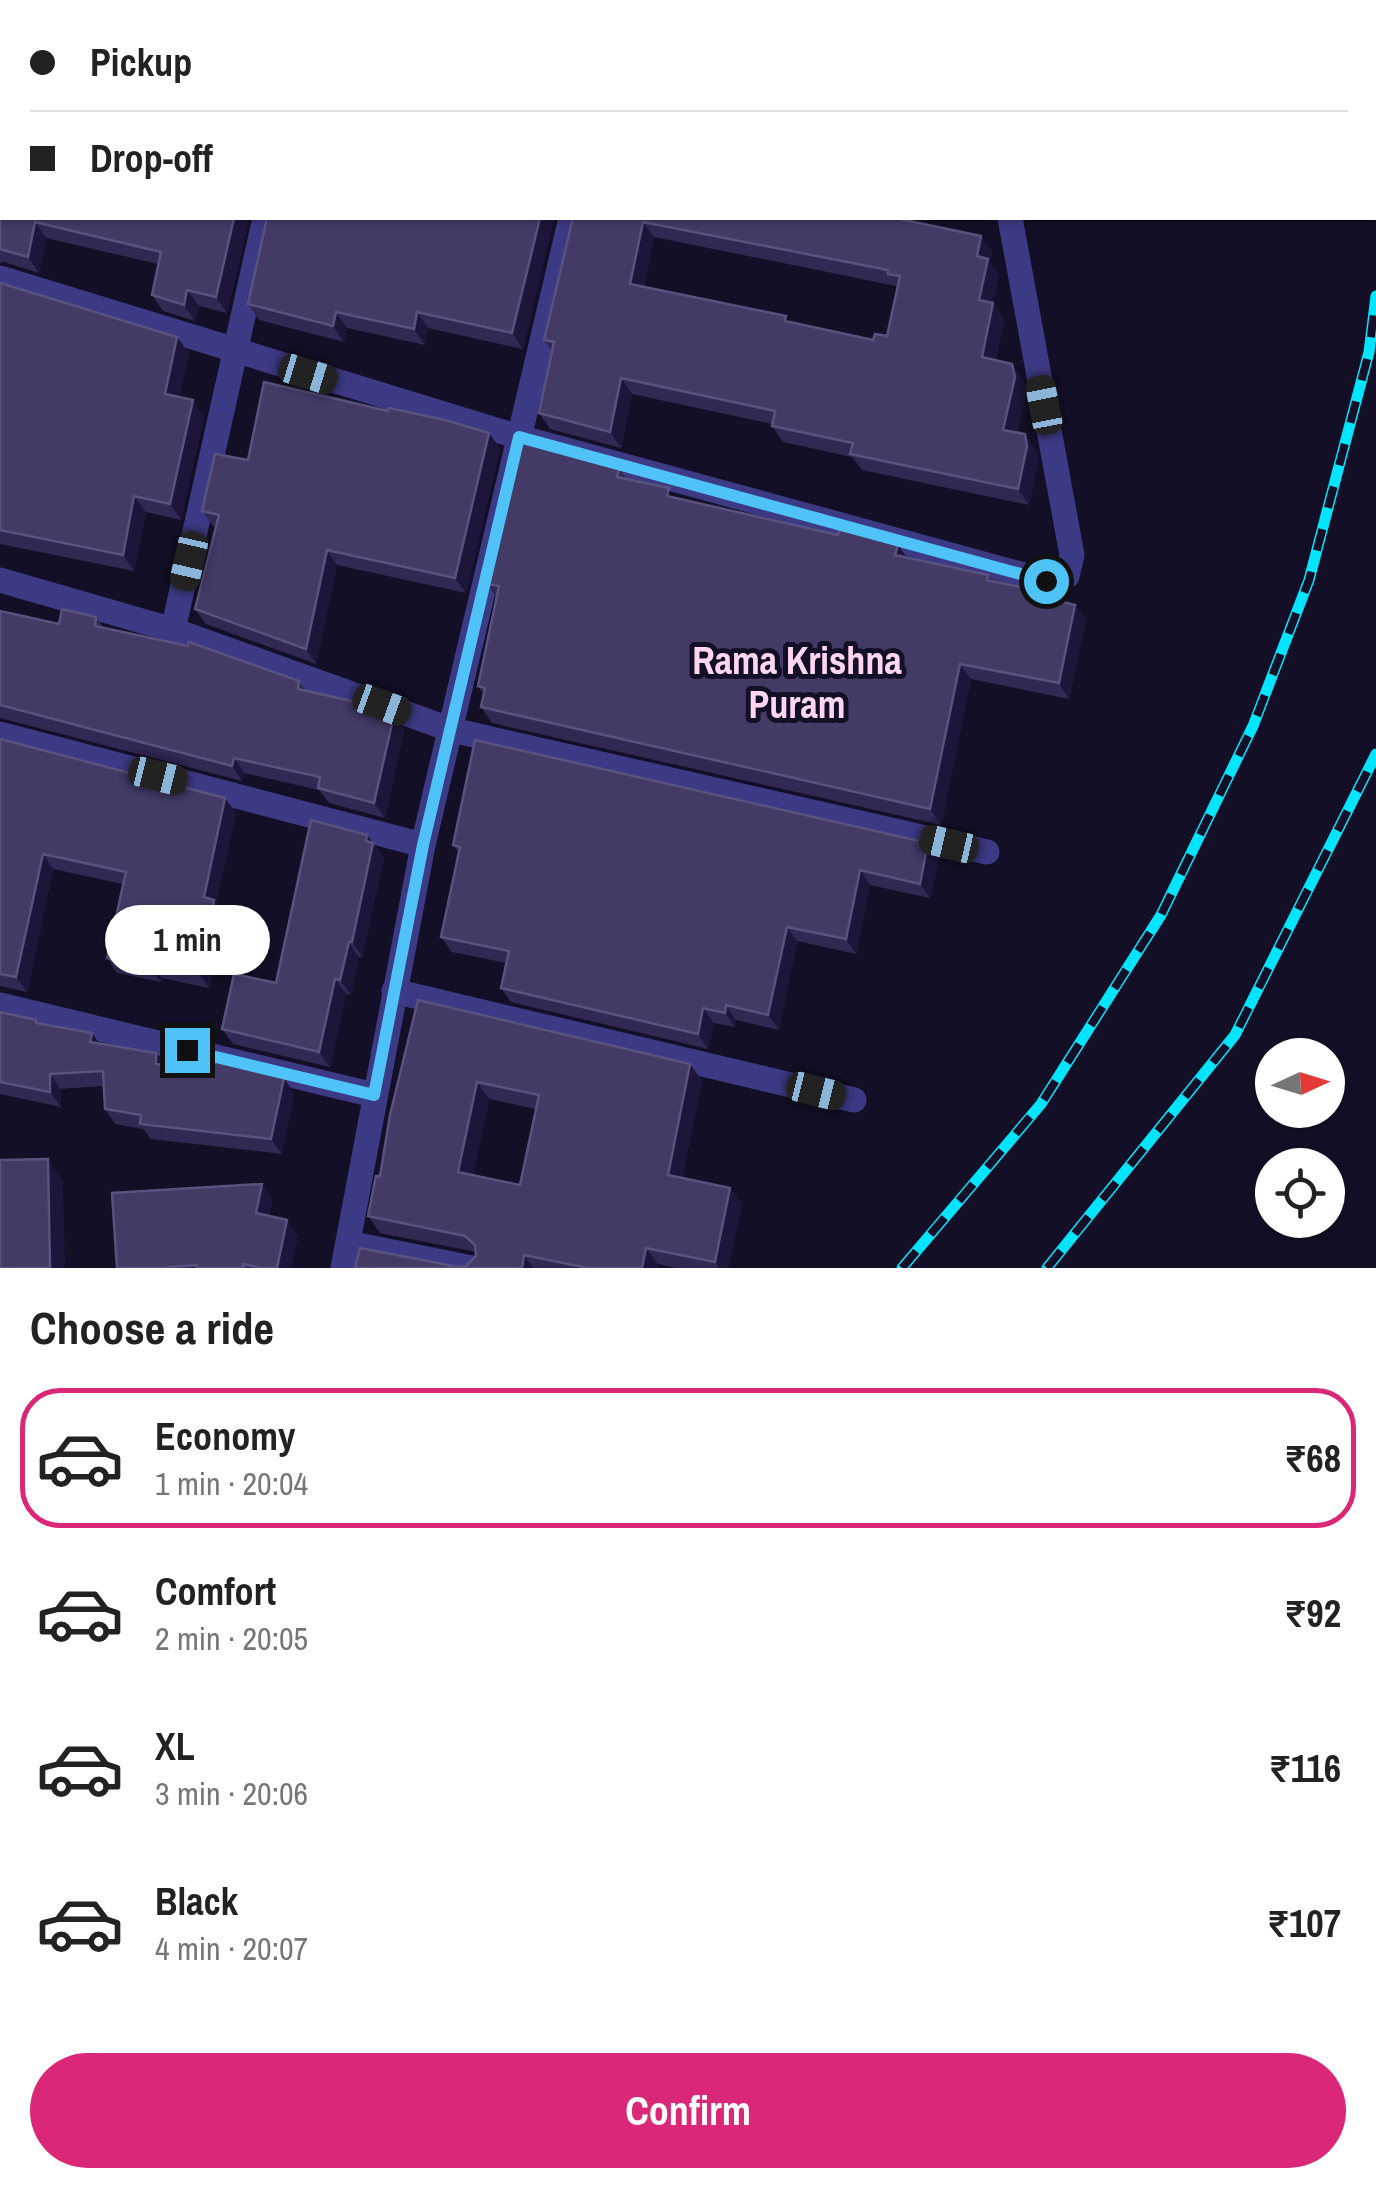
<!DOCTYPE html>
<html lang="en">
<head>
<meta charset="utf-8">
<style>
  :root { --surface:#fff; --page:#f6f6f6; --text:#222; --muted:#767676; --line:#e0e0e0; --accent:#db2777 }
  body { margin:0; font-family:"Archivo Narrow",sans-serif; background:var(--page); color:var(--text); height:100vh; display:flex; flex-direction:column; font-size:38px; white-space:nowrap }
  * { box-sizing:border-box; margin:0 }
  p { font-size:32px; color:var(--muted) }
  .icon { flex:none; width:55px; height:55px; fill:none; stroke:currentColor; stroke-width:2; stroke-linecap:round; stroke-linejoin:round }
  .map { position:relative; height:1268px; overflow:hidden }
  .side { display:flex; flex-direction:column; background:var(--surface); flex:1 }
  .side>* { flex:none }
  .guide { position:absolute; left:0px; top:0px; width:1378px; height:220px; box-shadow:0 2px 8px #0004; display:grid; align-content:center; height:220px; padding:0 30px; background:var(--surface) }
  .needle { width:65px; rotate:86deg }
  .fabs { position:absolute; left:1255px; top:1038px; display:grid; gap:20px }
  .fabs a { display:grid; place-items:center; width:90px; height:90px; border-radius:50%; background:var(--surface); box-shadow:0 2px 8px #0004; font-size:50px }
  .end { position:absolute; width:45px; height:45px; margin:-22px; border:12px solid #4fc3f7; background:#111; box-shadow:0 0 0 5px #111 }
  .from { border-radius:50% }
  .bubble { position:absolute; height:70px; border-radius:35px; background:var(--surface); box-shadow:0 2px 8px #0004; font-size:32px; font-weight:800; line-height:70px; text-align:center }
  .car { position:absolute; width:30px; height:60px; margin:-30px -15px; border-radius:12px; box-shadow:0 0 8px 2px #0007; background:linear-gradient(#222 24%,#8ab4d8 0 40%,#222 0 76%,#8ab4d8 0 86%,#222 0) }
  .guide b { display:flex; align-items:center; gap:35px; height:95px; font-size:38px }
  .guide b+b { border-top:2px solid var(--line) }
  .guide i { width:25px; height:25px; background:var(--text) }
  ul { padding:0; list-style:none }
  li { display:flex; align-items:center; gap:30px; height:140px; margin:0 20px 15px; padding:0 10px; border:5px solid transparent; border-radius:40px }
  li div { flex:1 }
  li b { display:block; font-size:38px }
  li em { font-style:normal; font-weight:800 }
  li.on { border-color:var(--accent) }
  li>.icon { width:90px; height:90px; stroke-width:1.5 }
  h2 { padding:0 30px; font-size:45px; line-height:120px }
  .button { display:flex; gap:20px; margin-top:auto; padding:20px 30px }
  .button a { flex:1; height:115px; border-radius:60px; background:var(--accent); color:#fff; font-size:40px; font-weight:800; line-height:115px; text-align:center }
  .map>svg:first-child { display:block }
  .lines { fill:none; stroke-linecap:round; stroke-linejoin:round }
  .minor { stroke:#3d3a85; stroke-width:25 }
  .rail-casing { stroke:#00e5ff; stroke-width:11 }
  .rail { stroke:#130f26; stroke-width:8; stroke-dasharray:22; stroke-linecap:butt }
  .wall { fill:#312854; fill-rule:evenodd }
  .shaded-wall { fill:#1d163a }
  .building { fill:#433a66; stroke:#5a527e; stroke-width:2.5; fill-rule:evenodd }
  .route { stroke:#4fc3f7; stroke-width:12 }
  .labels { text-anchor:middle; stroke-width:10; stroke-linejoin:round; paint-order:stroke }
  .neighbourhood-label { font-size:38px; font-weight:bold; fill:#ffd6f0; stroke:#130f26 }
</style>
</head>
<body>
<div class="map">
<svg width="1376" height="1268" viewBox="0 0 1376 1268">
  <rect width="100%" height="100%" fill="#130f26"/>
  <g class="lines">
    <g class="minor">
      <path d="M953 0V2"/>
      <path d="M613 2 614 0"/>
      <path d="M0 278 519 437 1046 581 1067 576 1072 555 1010 218"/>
      <path d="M0 580 173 630 452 730 987 852"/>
      <path d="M173 630 265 218"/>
      <path d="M0 734 423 845"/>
      <path d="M394 991 854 1100"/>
      <path d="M0 1005 374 1095"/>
      <path d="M348 1243 472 1268"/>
      <path d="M343 1268 423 845 571 218"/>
    </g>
    <defs>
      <g id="rail">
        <path d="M902 1268 1041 1104 1161 915 1253 726 1309 580 1369 352 1376 296"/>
        <path d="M1047 1268 1235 1035 1376 754"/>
      </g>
    </defs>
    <use href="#rail" class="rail-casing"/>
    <use href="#rail" class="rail"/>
  </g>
  <g class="wall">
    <path d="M37 0V2H2V218H249L227 313 199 306 195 321 163 311 152 295 158 264 46 238 39 273 4 262 0 263V1Z"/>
    <path d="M258 0H411L410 2H260Z"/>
    <path d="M267 218H554L523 349 428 328 425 345 347 328 344 342 259 320 248 304Z"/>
    <path d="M573 218H901L981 236 992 252 990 262 999 274 993 303 1004 319 996 360 1023 380 1026 393 1017 433 1036 450 1038 462 1029 505 862 470 852 457 783 442 772 426V424L632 394 621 448 550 429 539 413 552 351 544 340ZM654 237 896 286 897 288 887 336 873 340 790 322 644 287Z"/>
    <path d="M0 283 177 337 189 353 179 397 204 416 181 520 146 512 134 571 0 544Z"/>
    <path d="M500 448 466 593 337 565 316 664 206 624 195 609 216 527 213 526 202 511 248 460Z"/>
    <path d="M619 469 627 479 676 499 838 535 898 545 907 558 988 575 993 582 1034 595 1075 605 1086 620 1069 699 971 679 941 825 492 723 481 707 484 695 478 686 496 597 487 584Z"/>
    <path d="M0 611 59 624 96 617 104 628 299 681 306 691 394 715 404 730 385 818 329 803 319 790 244 773 242 781 0 718Z"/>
    <path d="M0 739 225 798 236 813 216 902 225 914 209 988 162 978 161 982 117 973 107 958 123 884 53 869 27 992 0 986Z"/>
    <path d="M367 835 384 858 362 957H359L351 995 346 994 330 1067 233 1044 222 1029 276 983Z"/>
    <path d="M453 845 939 858 930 898 870 885 856 954 797 941 779 1030 736 1020 735 1027 714 1023 708 1049 511 1002 501 988 506 963 452 952 441 937 459 853Z"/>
    <path d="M418 1000 690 1064 702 1081 682 1178 730 1188 742 1204 728 1268H675L658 1264 657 1268H355L458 1267 466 1266 476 1256V1252L380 1233 368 1216 380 1176ZM489 1099 536 1109 520 1185 473 1175Z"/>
    <path d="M0 1012 39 1024 92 1033 99 1044 156 1053 165 1066 294 1093 282 1154 151 1139 143 1129 115 1124 105 1109 104 1086 60 1089 61 1107 0 1094Z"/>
    <path d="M262 1184 272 1199 269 1216 298 1235 291 1268H117Z"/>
  </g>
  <g class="shaded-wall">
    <path d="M23 0H37V2H22Z"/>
    <path d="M396 0H411L410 2H396Z"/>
    <path d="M234 218H249L227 313 216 297Z"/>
    <path d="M540 218H554L523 349 512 333Z"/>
    <path d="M35 222 46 238 39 273 28 257Z"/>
    <path d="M643 222 654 237 641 300 630 284Z"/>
    <path d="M981 236 992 252 990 262 999 274 990 316 979 300 977 256Z"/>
    <path d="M187 290 199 306 195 321 184 305Z"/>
    <path d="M993 303 1004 319 993 373 982 357Z"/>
    <path d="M336 312 347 328 344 342 333 326Z"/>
    <path d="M417 312 428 328 425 345 414 329Z"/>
    <path d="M177 337 189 353 176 409 165 394Z"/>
    <path d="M1012 364 1023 380 1026 393 1014 446 1003 430Z"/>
    <path d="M621 378 632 394 621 448 610 432Z"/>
    <path d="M193 400 204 416 181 520 170 504Z"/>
    <path d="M489 433 500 448 466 593 455 578Z"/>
    <path d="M1025 434 1036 450 1038 462 1029 505 1018 489Z"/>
    <path d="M134 496 146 512 134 571 123 555Z"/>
    <path d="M898 545 909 560 895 555Z"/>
    <path d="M327 550 337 565 316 664 306 649Z"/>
    <path d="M1075 605 1086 620 1069 699 1059 683Z"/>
    <path d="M960 664 971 679 941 825 930 809Z"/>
    <path d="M394 715 404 730 385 818 374 803Z"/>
    <path d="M234 758 244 773 242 781 232 766Z"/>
    <path d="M225 798 236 813 216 902 225 914 209 988 198 973 204 897Z"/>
    <path d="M367 835 384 858 362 957 352 942Z"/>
    <path d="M928 843 939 858 930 898 920 884Z"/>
    <path d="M43 854 53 869 27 992 16 977Z"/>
    <path d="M860 870 870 885 856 954 846 939Z"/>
    <path d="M787 927 797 941 779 1030 768 1015Z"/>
    <path d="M349 942 359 957 351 995 340 980Z"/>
    <path d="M151 963 162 978 161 982 150 967Z"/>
    <path d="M335 979 346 994 330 1067 319 1052Z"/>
    <path d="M726 1005 736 1020 735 1027 725 1013Z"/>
    <path d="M703 1008 714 1023 708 1049 698 1034Z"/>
    <path d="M92 1033 102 1048 90 1042Z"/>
    <path d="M156 1053 167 1068 156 1064Z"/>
    <path d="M690 1064 702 1081 679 1191 668 1175Z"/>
    <path d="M50 1074 60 1089 61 1107 50 1092Z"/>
    <path d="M284 1078 294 1093 282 1154 271 1139Z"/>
    <path d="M477 1082 489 1099 470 1189 458 1172Z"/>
    <path d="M48 1159 63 1181 65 1268H50Z"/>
    <path d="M262 1184 272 1199 266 1228 256 1213Z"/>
    <path d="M730 1188 742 1204 728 1268H719L715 1262Z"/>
    <path d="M287 1220 298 1235 291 1268H277Z"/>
    <path d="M646 1248 658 1264 657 1268H642Z"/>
    <path d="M524 1255 533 1268H522Z"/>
  </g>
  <g class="building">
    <path d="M1 0H23L22 2H2V218H234L216 297 187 290 184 305 152 295 161 252 35 222 28 257 0 249Z"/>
    <path d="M303 0H396V2H314Z"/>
    <path d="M623 0H900L912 2H623Z"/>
    <path d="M267 218H540L512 333 417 312 414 329 336 312 333 326 248 304Z"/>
    <path d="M573 218H895L981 236 977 256 988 259 979 300 993 303 982 357 1012 364 1015 377 1003 430 1025 434 1027 446 1018 489 850 454 853 443 772 426 775 411 621 378 610 432 539 413 554 342 544 340ZM643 222 888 270V274L900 276 887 336 875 334 873 340 785 321 786 316 630 284Z"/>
    <path d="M0 283 177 337 165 394 193 400 170 504 134 496 123 555 0 530Z"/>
    <path d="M264 382 388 411 389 408 445 420 489 433 455 578 327 550 306 649 195 609 219 515 202 511 215 454 248 460Z"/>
    <path d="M520 442 619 469 617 477 669 488 667 496 838 535 840 529 898 545 895 555 988 575 987 580 1030 589 1029 594 1075 605 1059 683 960 664 930 809 481 707 485 688 478 686 499 586 487 584Z"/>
    <path d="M62 609 96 617 95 626 188 646 189 642 299 681 298 689 356 702 394 715 374 803 318 788 320 777 234 758 232 766 0 705V611L59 624Z"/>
    <path d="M0 739 225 798 204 897 214 900 198 973 151 963 150 967 107 958 126 872 43 854 16 977 0 974Z"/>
    <path d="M475 740 928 843 920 884 860 870 846 939 787 927 768 1015 726 1005 725 1013 703 1008 698 1034 501 988 509 951 441 937 460 847 453 845Z"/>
    <path d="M311 820 367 835 366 841 373 843 352 942H349L340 980 335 979 319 1052 222 1029 234 974 276 983Z"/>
    <path d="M418 1000 690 1064 668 1175 730 1188 715 1262 646 1248 642 1268H588L524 1255 522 1268H355L360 1248 458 1267 466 1266 476 1256 475 1245 465 1236 368 1216 376 1176H380L390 1115ZM477 1082 539 1095 520 1185 458 1172Z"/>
    <path d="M0 1012 36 1020V1023L92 1033 90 1042 156 1053V1064L213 1071 215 1061 284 1078 271 1139 140 1124 141 1115 105 1109 103 1071 50 1074V1092L0 1082Z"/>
    <path d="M48 1159 50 1268H0V1160Z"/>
    <path d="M262 1184 256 1213 287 1220 277 1268H261L243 1264 244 1268H197V1265L160 1268H117L112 1193Z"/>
  </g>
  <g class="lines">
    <path class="route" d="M187 1050 374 1095 423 845 519 437 1046 581"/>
  </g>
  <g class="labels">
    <g class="neighbourhood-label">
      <text x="797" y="674">Rama Krishna<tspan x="797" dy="44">Puram</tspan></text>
    </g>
  </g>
</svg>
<div class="fabs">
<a><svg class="needle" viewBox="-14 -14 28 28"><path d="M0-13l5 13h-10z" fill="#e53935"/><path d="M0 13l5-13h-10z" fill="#767676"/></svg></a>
<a><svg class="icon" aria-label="locate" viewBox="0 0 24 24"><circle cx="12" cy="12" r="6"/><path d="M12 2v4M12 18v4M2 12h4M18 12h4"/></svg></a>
</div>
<i class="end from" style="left:1046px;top:581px"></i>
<i class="end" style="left:187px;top:1050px"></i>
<div class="bubble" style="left:105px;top:905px;width:165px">1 min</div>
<i class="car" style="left:308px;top:374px;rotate:107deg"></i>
<i class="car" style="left:1044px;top:405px;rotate:349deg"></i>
<i class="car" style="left:189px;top:561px;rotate:193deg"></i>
<i class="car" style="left:382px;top:705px;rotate:110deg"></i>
<i class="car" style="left:158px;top:776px;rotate:104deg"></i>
<i class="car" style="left:949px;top:844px;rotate:283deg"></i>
<i class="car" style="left:816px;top:1091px;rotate:104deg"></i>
<div class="guide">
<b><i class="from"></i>Pickup</b>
<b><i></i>Drop-off</b>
</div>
</div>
<section class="side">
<h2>Choose a ride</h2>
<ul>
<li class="on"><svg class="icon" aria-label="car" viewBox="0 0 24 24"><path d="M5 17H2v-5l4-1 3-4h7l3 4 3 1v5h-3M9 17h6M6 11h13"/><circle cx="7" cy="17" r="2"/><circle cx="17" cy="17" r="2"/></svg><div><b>Economy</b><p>1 min · 20:04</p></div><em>₹68</em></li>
<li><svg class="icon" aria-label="car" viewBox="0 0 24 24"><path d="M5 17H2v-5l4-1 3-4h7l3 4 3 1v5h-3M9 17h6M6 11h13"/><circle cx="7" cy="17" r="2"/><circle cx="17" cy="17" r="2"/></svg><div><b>Comfort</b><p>2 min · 20:05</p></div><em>₹92</em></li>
<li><svg class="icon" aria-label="car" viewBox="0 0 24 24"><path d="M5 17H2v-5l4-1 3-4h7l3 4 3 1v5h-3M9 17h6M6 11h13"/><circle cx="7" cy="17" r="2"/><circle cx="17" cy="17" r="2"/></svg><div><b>XL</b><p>3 min · 20:06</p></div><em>₹116</em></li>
<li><svg class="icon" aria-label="car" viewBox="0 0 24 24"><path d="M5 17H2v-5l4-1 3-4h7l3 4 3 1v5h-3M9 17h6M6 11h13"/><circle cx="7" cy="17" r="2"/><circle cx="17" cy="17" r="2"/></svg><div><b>Black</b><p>4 min · 20:07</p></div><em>₹107</em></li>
</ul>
<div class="button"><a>Confirm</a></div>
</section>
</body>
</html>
